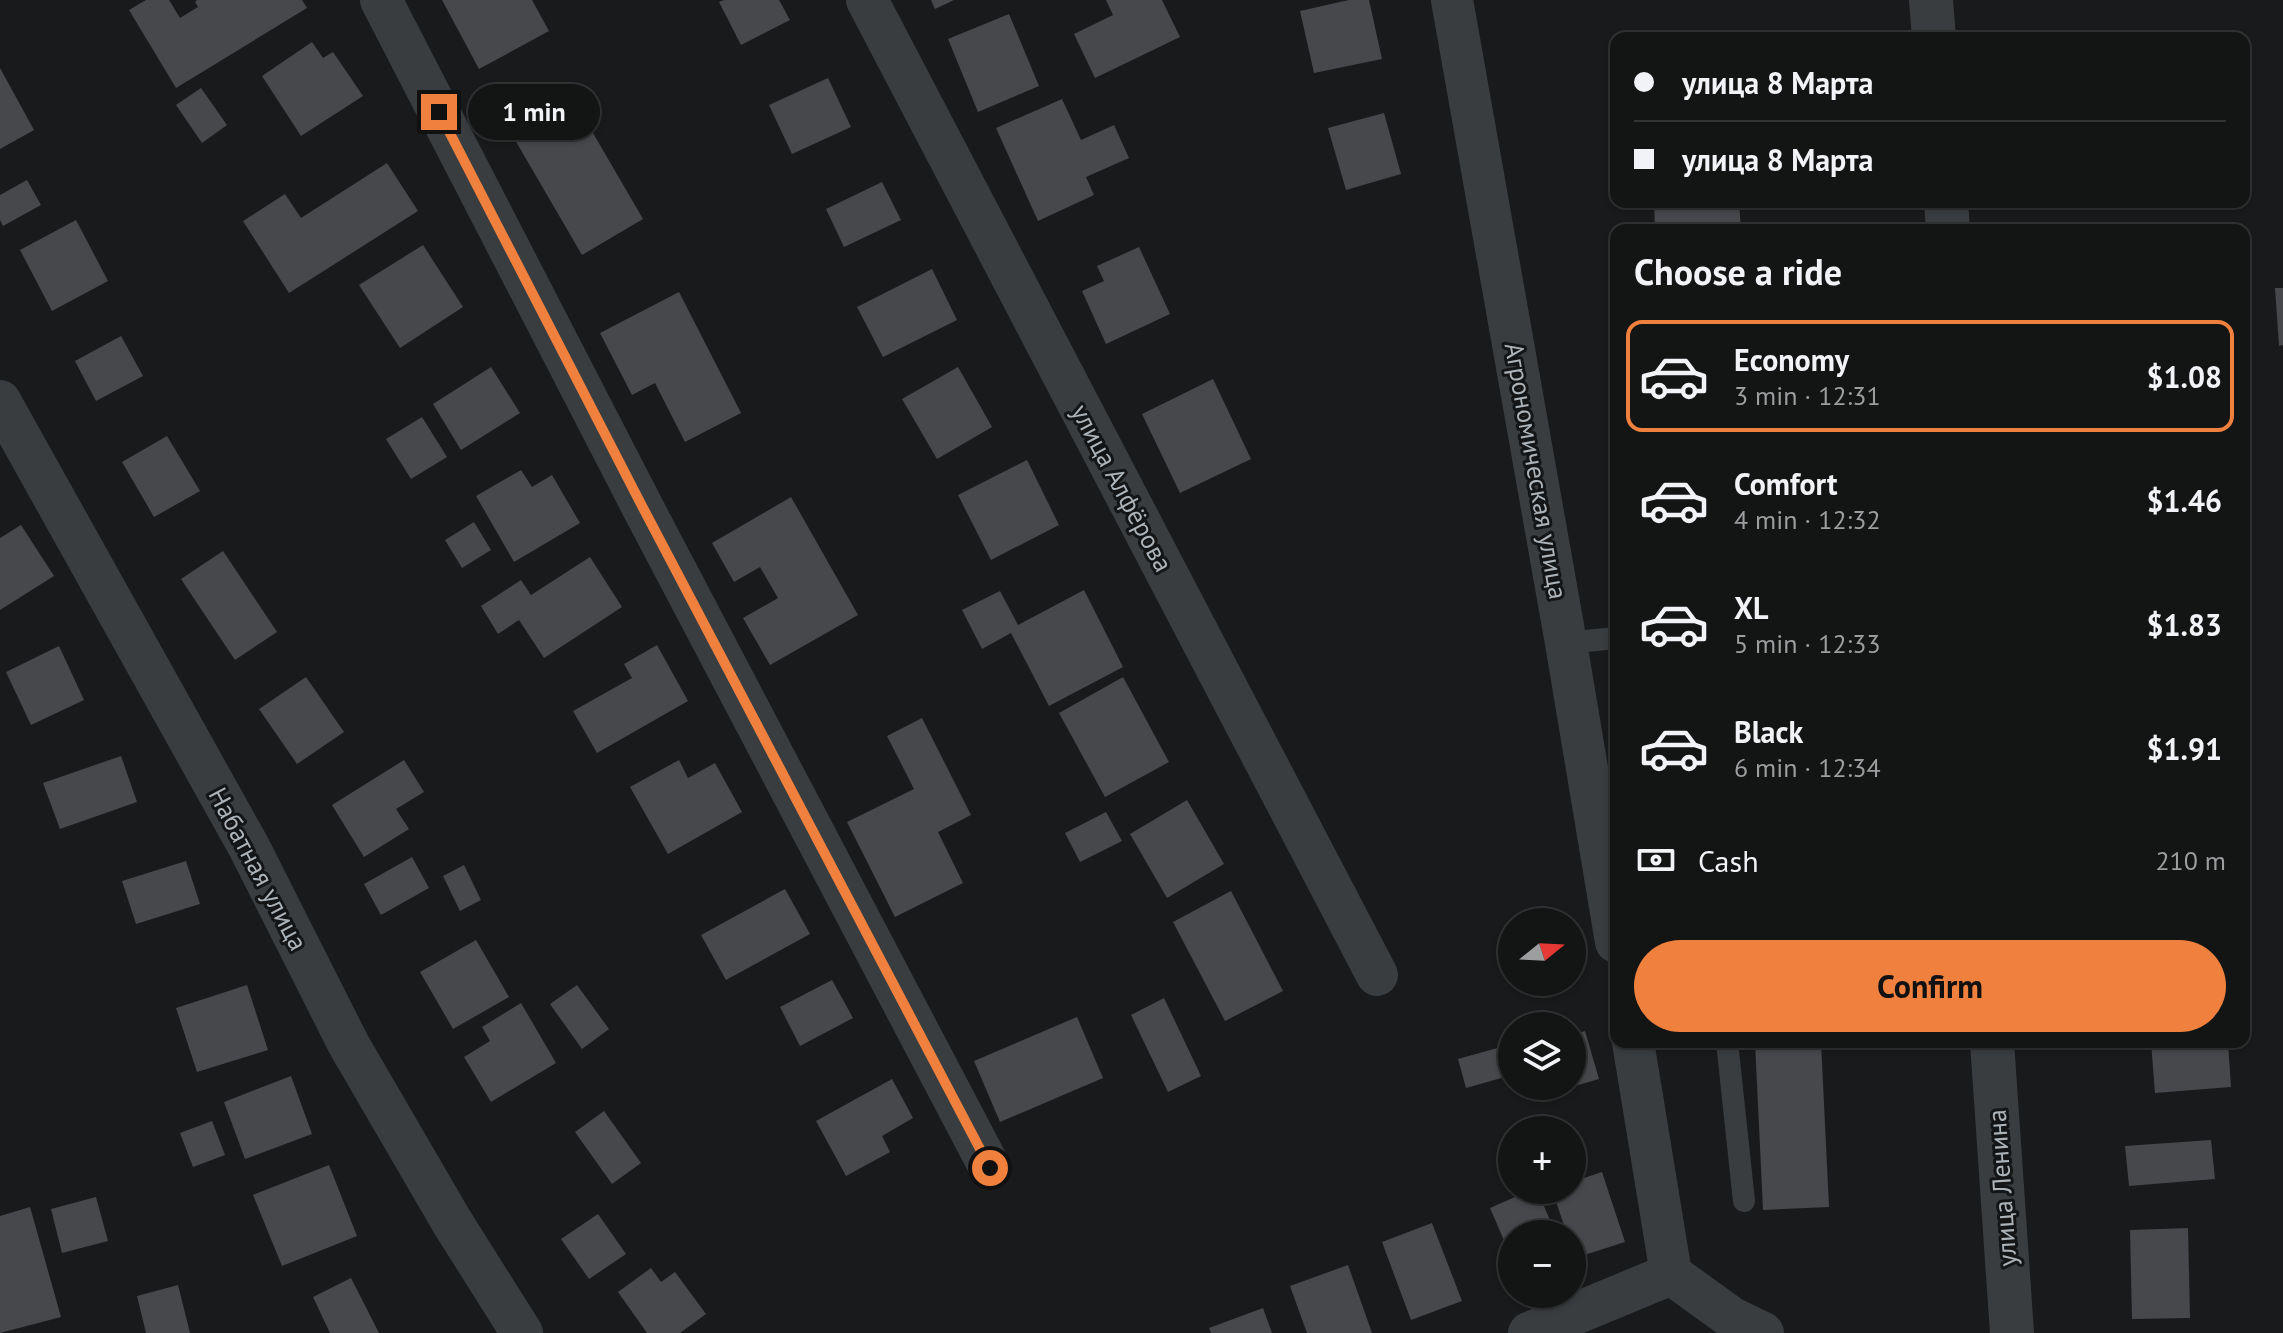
<!DOCTYPE html>
<html lang="en">
<head>
<meta charset="utf-8">
<style>
  :root { --surface:#131414; --page:#202122; --text:#f1f3f6; --muted:#9d9ea0; --line:#323334; --accent:#ef803d }
  body { margin:0; font-family:"PT Sans",sans-serif; background:var(--page); color:var(--text); height:100vh; display:flex; flex-direction:column; font-size:30px; white-space:nowrap }
  * { box-sizing:border-box; margin:0 }
  p { font-size:26px; color:var(--muted) }
  .icon { flex:none; width:44px; height:44px; fill:none; stroke:currentColor; stroke-width:2; stroke-linecap:round; stroke-linejoin:round }
  .map { position:relative; flex:1; overflow:hidden }
  .panel { position:absolute; left:1610px; top:224px; width:640px; height:824px; display:flex; flex-direction:column; background:var(--surface); border-radius:16px; box-shadow:0 2px 6px #0004,0 0 0 2px var(--line) }
  .panel>* { flex:none }
  .top-card { position:absolute; left:1610px; top:32px; width:640px; height:176px; border-radius:16px; box-shadow:0 2px 6px #0004,0 0 0 2px var(--line); display:grid; align-content:center; height:176px; padding:0 24px; background:var(--surface) }
  .needle { width:52px; rotate:72deg }
  .tools { position:absolute; left:1498px; top:908px; display:grid; gap:16px }
  .tools a { display:grid; place-items:center; width:88px; height:88px; border-radius:50%; background:var(--surface); box-shadow:0 2px 6px #0004,0 0 0 2px var(--line); font-size:40px }
  .end { position:absolute; width:36px; height:36px; margin:-18px; border:10px solid #ef803d; background:#111; box-shadow:0 0 0 4px #111 }
  .from { border-radius:50% }
  .bubble { position:absolute; height:56px; border-radius:28px; background:var(--surface); box-shadow:0 2px 6px #0004,0 0 0 2px var(--line); font-size:26px; font-weight:700; line-height:56px; text-align:center }
  .top-card b { display:flex; align-items:center; gap:28px; height:76px; font-size:30px }
  .top-card b+b { border-top:2px solid var(--line) }
  .top-card i { width:20px; height:20px; background:var(--text) }
  ul { padding:0; list-style:none }
  li { display:flex; align-items:center; gap:24px; height:112px; margin:0 16px 12px; padding:0 8px; border:4px solid transparent; border-radius:16px }
  li div { flex:1 }
  li b { display:block; font-size:30px }
  li em { font-style:normal; font-weight:700 }
  li.on { border-color:var(--accent) }
  li>.icon { width:72px; height:72px; stroke-width:1.5 }
  h2 { padding:0 24px; font-size:36px; line-height:96px }
  .pay { display:flex; align-items:center; gap:20px; height:88px; padding:0 24px; font-size:30px }
  .pay p { margin-inline-start:auto }
  .button { display:flex; gap:16px; margin-top:auto; padding:16px 24px }
  .button a { flex:1; height:92px; border-radius:48px; background:var(--accent); color:#111; font-size:32px; font-weight:700; line-height:92px; text-align:center }
  .map>svg:first-child { display:block }
  .building { fill:#46484b }
  .lines { fill:none; stroke-linecap:round; stroke-linejoin:round }
  .service { stroke:#3a3d40; stroke-width:22 }
  .minor { stroke:#3a3d40; stroke-width:42 }
  .tertiary { stroke:#3a3d40; stroke-width:44 }
  .route { stroke:#ef803d; stroke-width:10 }
  .labels { text-anchor:middle; stroke-width:6; stroke-linejoin:round; paint-order:stroke }
  .street-label { font-size:26px; fill:#acb4ba; stroke:#141516 }
</style>
</head>
<body>
<div class="map">
<svg width="2283" height="1333" viewBox="0 0 2283 1333">
  <rect width="100%" height="100%" fill="#191a1b"/>
  <g class="building">
    <path d="M146 0H169L180 18 198 7 195 2 197 0H302L307 8 176 88 129 10Z"/>
    <path d="M442 0H532L549 31 479 69Z"/>
    <path d="M724 0H779L790 20 741 45 719 2Z"/>
    <path d="M931 0H954L935 9Z"/>
    <path d="M1106 0H1162L1180 37 1095 78 1074 34 1113 15Z"/>
    <path d="M1349 0H1369L1382 59 1314 73 1300 11Z"/>
    <path d="M1009 14 1039 86 978 112 948 39Z"/>
    <path d="M312 42 323 58 333 52 363 96 301 136 262 76Z"/>
    <path d="M0 68 34 130 0 149Z"/>
    <path d="M828 78 851 127 792 154 769 105Z"/>
    <path d="M201 88 227 125 202 143 176 105Z"/>
    <path d="M572 97 643 219 582 255 511 133Z"/>
    <path d="M1062 99 1081 140 1114 125 1129 158 1086 177 1094 195 1038 221 996 128Z"/>
    <path d="M1384 113 1401 174 1346 190 1328 128Z"/>
    <path d="M387 163 418 211 289 293 243 221 285 194 301 218Z"/>
    <path d="M27 180 41 205 3 226 0 220V195Z"/>
    <path d="M882 182 901 220 844 247 826 209Z"/>
    <path d="M1654 202H1739L1741 230H1655Z"/>
    <path d="M76 220 108 281 52 311 20 250Z"/>
    <path d="M2143 225V230H2101V228Z"/>
    <path d="M423 245 463 307 400 348 359 285Z"/>
    <path d="M1139 247 1170 314 1106 344 1082 291 1104 281 1097 266Z"/>
    <path d="M932 269 957 320 883 357 857 307Z"/>
    <path d="M2275 288H2283V345L2279 346Z"/>
    <path d="M679 292 741 413 685 442 655 383 632 395 600 333Z"/>
    <path d="M121 336 143 376 96 401 75 361Z"/>
    <path d="M491 367 520 413 461 450 433 404Z"/>
    <path d="M958 367 992 427 937 459 902 399Z"/>
    <path d="M1213 379 1251 459 1180 493 1142 414Z"/>
    <path d="M422 417 447 457 411 479 386 439Z"/>
    <path d="M167 436 200 491 154 517 122 462Z"/>
    <path d="M1027 460 1059 525 991 560 958 495Z"/>
    <path d="M521 470 532 487 552 475 580 523 514 562 476 496Z"/>
    <path d="M791 497 858 615 770 665 743 618 778 598 760 567 734 582 712 543Z"/>
    <path d="M474 522 491 550 462 568 445 540Z"/>
    <path d="M21 525 54 576 0 610V538Z"/>
    <path d="M223 551 277 632 235 660 181 579Z"/>
    <path d="M590 557 622 607 544 658 519 620 498 634 481 606 521 580 531 595Z"/>
    <path d="M1084 590 1123 667 1049 706 1011 633 982 649 962 610 1000 591 1018 625Z"/>
    <path d="M657 645 688 701 597 753 573 711 632 678 624 664Z"/>
    <path d="M59 646 84 700 31 725 6 672Z"/>
    <path d="M306 677 344 732 297 764 259 709Z"/>
    <path d="M1123 677 1169 762 1105 797 1059 713Z"/>
    <path d="M922 718 971 815 938 832 963 883 895 917 847 822 914 789 887 736Z"/>
    <path d="M121 756 137 802 60 829 43 783Z"/>
    <path d="M404 760 424 792 396 809 409 829 364 857 332 805Z"/>
    <path d="M679 760 688 778 715 763 742 812 668 854 630 787Z"/>
    <path d="M1187 800 1224 864 1167 898 1130 834Z"/>
    <path d="M1106 812 1122 841 1080 862 1065 833Z"/>
    <path d="M412 857 429 888 381 915 364 884Z"/>
    <path d="M186 861 200 904 136 924 122 881Z"/>
    <path d="M464 865 481 900 460 911 443 876Z"/>
    <path d="M785 889 810 934 726 980 701 935Z"/>
    <path d="M1231 891 1283 991 1225 1021 1173 922Z"/>
    <path d="M476 940 509 997 453 1029 420 972Z"/>
    <path d="M832 980 853 1018 800 1046 780 1007Z"/>
    <path d="M247 985 268 1050 197 1072 176 1008Z"/>
    <path d="M577 985 609 1029 582 1049 550 1004Z"/>
    <path d="M1164 998 1201 1076 1168 1092 1131 1015Z"/>
    <path d="M521 1003 556 1063 491 1102 464 1057 490 1041 482 1027Z"/>
    <path d="M1077 1017 1103 1078 1000 1122 974 1061Z"/>
    <path d="M1585 1031 1599 1079 1527 1100 1523 1086H1572V1035Z"/>
    <path d="M1755 1042H1821L1829 1207 1763 1210Z"/>
    <path d="M2151 1042H2228L2231 1087 2155 1093Z"/>
    <path d="M1512 1044V1075L1466 1088 1458 1059Z"/>
    <path d="M291 1076 312 1134 245 1159 224 1102Z"/>
    <path d="M892 1079 913 1118 882 1136 890 1152 846 1176 816 1121Z"/>
    <path d="M604 1111 641 1163 612 1184 575 1132Z"/>
    <path d="M212 1121 225 1155 193 1167 180 1133Z"/>
    <path d="M2211 1140 2215 1179 2129 1186 2125 1146Z"/>
    <path d="M329 1165 357 1236 282 1266 253 1195Z"/>
    <path d="M1602 1172 1625 1242 1575 1258 1572 1234H1567L1552 1190H1572V1182Z"/>
    <path d="M1531 1190H1537L1556 1234H1512V1259L1490 1208Z"/>
    <path d="M96 1197 108 1241 62 1253 51 1209Z"/>
    <path d="M30 1207 61 1317 0 1333V1216Z"/>
    <path d="M598 1214 626 1254 589 1279 561 1239Z"/>
    <path d="M1432 1223 1462 1301 1411 1320 1382 1242Z"/>
    <path d="M2188 1228 2190 1318 2132 1319 2130 1230Z"/>
    <path d="M1348 1265 1372 1333H1307L1290 1286Z"/>
    <path d="M651 1268 661 1282 675 1272 706 1314 680 1333H647L618 1292Z"/>
    <path d="M351 1278 379 1333H330L313 1297Z"/>
    <path d="M178 1285 190 1333H146L137 1296Z"/>
    <path d="M1263 1308 1272 1333H1211L1209 1328Z"/>
  </g>
  <g class="lines">
    <g class="service">
      <path d="M1566 643 1616 638"/>
      <path d="M1727 1042 1744 1201"/>
    </g>
    <g class="minor">
      <path d="M381 0 642 506 990 1168"/>
      <path d="M867 0 1377 975"/>
      <path d="M1452 0 1566 643 1616 942"/>
      <path d="M0 401 249 847 349 1045 452 1222 522 1333"/>
      <path d="M1633 1042 1671 1274"/>
      <path d="M1529 1333 1671 1274 1732 1318 1763 1333"/>
    </g>
    <g class="tertiary">
      <path d="M1931 0 1934 38"/>
      <path d="M1946 202 1948 230"/>
      <path d="M1992 1042 2012 1333"/>
    </g>
  </g>
  <g class="lines">
    <path class="route" d="M439 112 642 506 990 1168"/>
  </g>
  <g class="labels">
    <g class="street-label">
      <text transform="translate(1536 471) rotate(80)" y="9">Агрономическая улица</text>
      <text transform="translate(1122 488) rotate(62)" y="9">улица Алфёрова</text>
      <text transform="translate(258 869) rotate(62)" y="9">Набатная улица</text>
      <text transform="translate(2002 1188) rotate(-94)" y="9">улица Ленина</text>
    </g>
  </g>
</svg>
<div class="tools">
<a><svg class="needle" viewBox="-14 -14 28 28"><path d="M0-13l5 13h-10z" fill="#e53935"/><path d="M0 13l5-13h-10z" fill="#9d9ea0"/></svg></a>
<a><svg class="icon" aria-label="layers" viewBox="0 0 24 24"><path d="M12 4l9 5-9 5-9-5zM3 14l9 5 9-5"/></svg></a>
<a>+</a>
<a>−</a>
</div>
<i class="end from" style="left:990px;top:1168px"></i>
<i class="end" style="left:439px;top:112px"></i>
<div class="bubble" style="left:468px;top:84px;width:132px">1 min</div>
<div class="top-card">
<b><i class="from"></i>улица 8 Марта</b>
<b><i></i>улица 8 Марта</b>
</div>
<section class="panel">
<h2>Choose a ride</h2>
<ul>
<li class="on"><svg class="icon" aria-label="car" viewBox="0 0 24 24"><path d="M5 17H2v-5l4-1 3-4h7l3 4 3 1v5h-3M9 17h6M6 11h13"/><circle cx="7" cy="17" r="2"/><circle cx="17" cy="17" r="2"/></svg><div><b>Economy</b><p>3 min · 12:31</p></div><em>$1.08</em></li>
<li><svg class="icon" aria-label="car" viewBox="0 0 24 24"><path d="M5 17H2v-5l4-1 3-4h7l3 4 3 1v5h-3M9 17h6M6 11h13"/><circle cx="7" cy="17" r="2"/><circle cx="17" cy="17" r="2"/></svg><div><b>Comfort</b><p>4 min · 12:32</p></div><em>$1.46</em></li>
<li><svg class="icon" aria-label="car" viewBox="0 0 24 24"><path d="M5 17H2v-5l4-1 3-4h7l3 4 3 1v5h-3M9 17h6M6 11h13"/><circle cx="7" cy="17" r="2"/><circle cx="17" cy="17" r="2"/></svg><div><b>XL</b><p>5 min · 12:33</p></div><em>$1.83</em></li>
<li><svg class="icon" aria-label="car" viewBox="0 0 24 24"><path d="M5 17H2v-5l4-1 3-4h7l3 4 3 1v5h-3M9 17h6M6 11h13"/><circle cx="7" cy="17" r="2"/><circle cx="17" cy="17" r="2"/></svg><div><b>Black</b><p>6 min · 12:34</p></div><em>$1.91</em></li>
</ul>
<div class="pay"><svg class="icon" aria-label="cash" viewBox="0 0 24 24"><path d="M3 7h18v10H3z"/><circle cx="12" cy="12" r="2"/></svg>Cash<p>210 m</p></div>
<div class="button"><a>Confirm</a></div>
</section>
</div>
</body>
</html>
